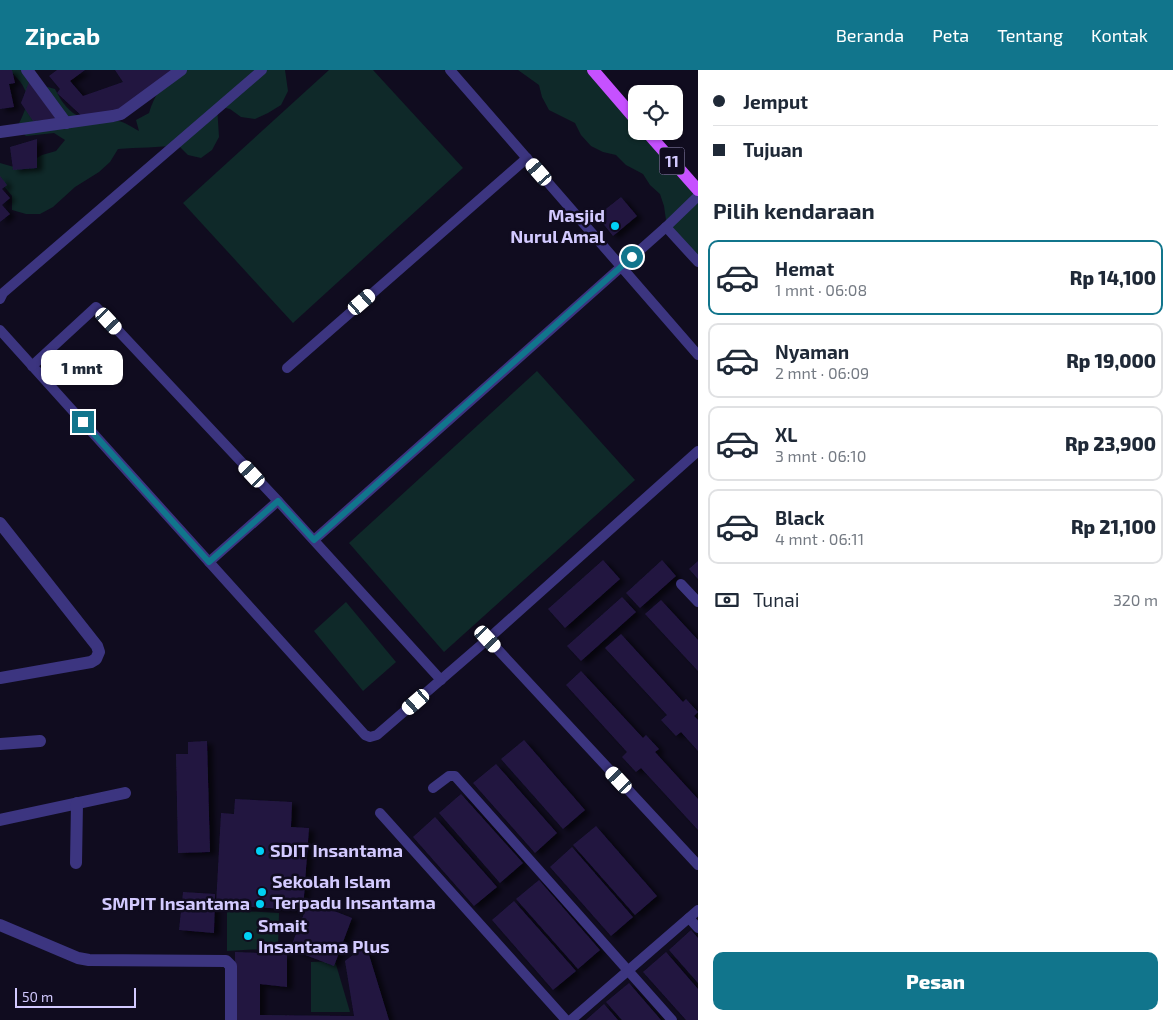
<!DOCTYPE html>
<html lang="id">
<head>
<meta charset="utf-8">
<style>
  :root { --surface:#fff; --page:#f6f6f7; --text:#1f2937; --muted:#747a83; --line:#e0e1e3; --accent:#11758c }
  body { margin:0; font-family:"Exo 2",sans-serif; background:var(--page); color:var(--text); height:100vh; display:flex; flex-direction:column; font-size:19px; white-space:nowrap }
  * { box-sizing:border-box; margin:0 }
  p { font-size:16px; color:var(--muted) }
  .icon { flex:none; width:28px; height:28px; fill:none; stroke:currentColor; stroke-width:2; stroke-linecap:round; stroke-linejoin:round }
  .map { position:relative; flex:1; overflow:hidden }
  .drawer { display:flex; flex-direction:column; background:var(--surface); width:475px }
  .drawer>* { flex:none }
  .top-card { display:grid; align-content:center; height:110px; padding:0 15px; background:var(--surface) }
  .fabs { position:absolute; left:628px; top:15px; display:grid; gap:10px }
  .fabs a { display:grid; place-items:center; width:55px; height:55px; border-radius:10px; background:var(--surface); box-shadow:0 1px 4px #0004; font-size:25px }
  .scale { position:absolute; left:15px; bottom:12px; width:121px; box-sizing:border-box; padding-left:5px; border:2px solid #d3caff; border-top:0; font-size:14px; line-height:18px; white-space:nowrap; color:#d3caff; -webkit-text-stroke:4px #100c1f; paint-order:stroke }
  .end { position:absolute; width:22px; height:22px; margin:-11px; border:6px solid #11758c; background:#fff; box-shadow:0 0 0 2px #fff }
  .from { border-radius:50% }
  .bubble { position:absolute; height:35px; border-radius:10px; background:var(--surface); box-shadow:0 1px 4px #0004; font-size:16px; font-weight:800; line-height:35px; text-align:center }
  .car { position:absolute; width:15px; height:30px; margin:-15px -8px; border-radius:6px; box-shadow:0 0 4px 1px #0007; background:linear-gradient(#fff 24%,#345 0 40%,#fff 0 76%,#345 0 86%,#fff 0) }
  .top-card b { display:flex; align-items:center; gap:18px; height:48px; font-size:19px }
  .top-card b+b { border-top:1px solid var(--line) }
  .top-card i { width:12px; height:12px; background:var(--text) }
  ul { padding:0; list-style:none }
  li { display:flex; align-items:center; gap:15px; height:75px; margin:0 10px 8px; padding:0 5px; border:2px solid var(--line); border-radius:10px }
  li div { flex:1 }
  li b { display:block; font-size:19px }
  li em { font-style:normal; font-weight:800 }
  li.active { border-color:var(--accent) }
  li>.icon { width:45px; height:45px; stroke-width:1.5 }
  h2 { padding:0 15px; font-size:22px; line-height:60px }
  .pay { display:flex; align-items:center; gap:12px; height:55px; padding:0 15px; font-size:19px }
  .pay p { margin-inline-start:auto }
  .action { display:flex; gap:10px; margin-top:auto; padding:10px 15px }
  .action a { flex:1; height:58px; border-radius:10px; background:var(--accent); color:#fff; font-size:20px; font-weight:800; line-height:58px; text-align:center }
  header { display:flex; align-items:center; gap:30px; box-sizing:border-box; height:70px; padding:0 25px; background:var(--accent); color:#fff }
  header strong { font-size:24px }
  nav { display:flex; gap:28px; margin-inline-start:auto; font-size:18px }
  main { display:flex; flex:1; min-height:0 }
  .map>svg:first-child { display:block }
  .green { fill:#0f2929 }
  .building { fill:#221741; filter:url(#shadow) }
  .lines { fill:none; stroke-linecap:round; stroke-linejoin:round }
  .service { stroke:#3c3580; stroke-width:10 }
  .minor { stroke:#3c3580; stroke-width:12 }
  .primary { stroke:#c651ff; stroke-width:12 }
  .route { stroke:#11758c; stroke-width:6 }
  .poi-dot { fill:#00d1f5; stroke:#100c1f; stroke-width:2 }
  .labels { text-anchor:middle; stroke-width:5; stroke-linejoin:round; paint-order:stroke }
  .shield { fill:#100c1f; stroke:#9891bc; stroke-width:1 }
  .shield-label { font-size:16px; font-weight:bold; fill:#d3caff }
  .poi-label { font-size:18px; font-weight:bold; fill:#d3caff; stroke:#100c1f; text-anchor:start }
</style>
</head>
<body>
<header>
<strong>Zipcab</strong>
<nav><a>Beranda</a><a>Peta</a><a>Tentang</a><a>Kontak</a></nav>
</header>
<main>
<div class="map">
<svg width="698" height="950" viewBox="0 0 698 950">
  <defs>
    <filter id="shadow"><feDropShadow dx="5.5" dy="3" stdDeviation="2.5" flood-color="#0009"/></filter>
  </defs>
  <rect width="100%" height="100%" fill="#100c1f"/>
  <g class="green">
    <path d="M9 0H28L40 15 55 19C66 41 76 49 101 52 107 52 112 51 118 51 125 52 133 58 139 61L136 50 149 43C154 26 163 14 174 0H285L288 21 281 35 268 43 255 49 241 47 230 39 217 36 219 67 212 80 201 88 188 85 178 75C158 78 138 77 118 79L110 92 99 102 75 117 53 137 40 144H26L12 140V126L3 115 0 114V93L14 97 28 93 42 85 56 81 65 70 54 63 26 66 17 57C31 31 31 20 9 0Z"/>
    <path d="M329 0H373L463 98 293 253 183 133Z"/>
    <path d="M518 0H590L636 53V61H644L698 123V192L666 150 664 136 660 124 650 115 643 104 626 95 616 85 603 82 591 76 581 65 575 53 549 40 542 27 539 15Z"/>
    <path d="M537 301 635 410 444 582 349 473Z"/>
    <path d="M346 532 396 592 363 621 314 561Z"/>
    <path d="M227 840 279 843 278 878 227 881Z"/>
    <path d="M335 891 350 942H311V892Z"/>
  </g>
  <g class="building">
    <path d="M0 0H12L15 13 9 14 14 37 0 39Z"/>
    <path d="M57 0H85L70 11 83 26 123 12 115 0H172L122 39 84 48 57 23 60 19 49 6Z"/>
    <path d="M29 12 56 49 33 51 21 33Z"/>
    <path d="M37 69V98L13 100 10 77Z"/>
    <path d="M0 106 7 115 2 119 10 128 2 135 10 144 0 152Z"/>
    <path d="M621 127 637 146 613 166 597 146Z"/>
    <path d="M603 490 620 509 565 558 548 539Z"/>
    <path d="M662 490 676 506 640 538 626 523Z"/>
    <path d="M698 491V509L689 499Z"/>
    <path d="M622 527 636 542 581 591 567 576Z"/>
    <path d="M661 530 698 570V601L645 544Z"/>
    <path d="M621 564 683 632 686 629 698 642 694 646 698 650V681L681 662 676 666 661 650 667 645 605 578Z"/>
    <path d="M581 601 643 668 646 665 659 679 655 682 698 729V760L641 698 636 702 622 687 627 682 566 615Z"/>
    <path d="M524 670 585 740 563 759 501 689Z"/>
    <path d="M207 671 210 782 178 783 176 684H188V672Z"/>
    <path d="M496 694 557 763 535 783 473 713Z"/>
    <path d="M461 724 523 793 500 813 439 743Z"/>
    <path d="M235 729 292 732 291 757 309 758 303 840 216 835 221 743 234 744Z"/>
    <path d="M435 747 497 817 474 836 413 767Z"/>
    <path d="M596 756 657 826 635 845 573 775Z"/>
    <path d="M572 777 633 847 611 866 550 797Z"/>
    <path d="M539 810 600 880 578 899 516 829Z"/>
    <path d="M183 822 215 824 214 863 179 860Z"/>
    <path d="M309 831 352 848 334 896 290 879Z"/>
    <path d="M514 831 576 901 553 920 492 850Z"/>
    <path d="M691 860 698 868V913L669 880Z"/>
    <path d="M366 875 389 950H236L235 882 287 884V917L260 914V945L354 946 345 891Z"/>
    <path d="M666 882 698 919V950H686L643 902Z"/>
    <path d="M629 913 661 950H622L606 932Z"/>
    <path d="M604 934 618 950H586Z"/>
  </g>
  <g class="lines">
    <g class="service">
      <path d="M450 0 698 285"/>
      <path d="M666 157 698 192"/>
      <path d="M0 229 3 223 262 0"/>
      <path d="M0 260 365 665 370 667 377 665 488 569 698 381"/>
      <path d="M32 296 96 237 278 431 441 610"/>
      <path d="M287 298 527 88"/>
      <path d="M314 470 666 157 698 126"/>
      <path d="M209 492 278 431"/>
      <path d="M681 514 698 532"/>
      <path d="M488 569 698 795"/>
      <path d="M433 718 449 706H455L672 950"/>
      <path d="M380 743 566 950"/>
      <path d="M689 848 698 858"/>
      <path d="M571 950 698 840"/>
    </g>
    <g class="minor">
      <path d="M27 0 66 53"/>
      <path d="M0 62 113 46 121 44 181 0"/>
      <path d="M0 453 97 576 99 582 96 589 91 592 0 608"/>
      <path d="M0 674 40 671"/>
      <path d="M0 750 125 723"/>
      <path d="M76 793 77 733"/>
      <path d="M0 855 78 888 89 890 226 891 231 896V950"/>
    </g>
    <g class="primary">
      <path d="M593 0 636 50"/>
      <path d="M646 61 698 120"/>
    </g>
  </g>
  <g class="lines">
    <path class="route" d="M83 352 209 492 278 431 314 470 632 187"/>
  </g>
  <g class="poi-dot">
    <circle cx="615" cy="156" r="5"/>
    <circle cx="260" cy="781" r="5"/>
    <circle cx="262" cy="822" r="5"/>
    <circle cx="260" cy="834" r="5"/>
    <circle cx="248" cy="866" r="5"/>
  </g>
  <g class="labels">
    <rect class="shield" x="659.5" y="77.5" width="25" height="27" rx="4"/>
    <g class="shield-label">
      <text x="672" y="97">11</text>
    </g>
    <g class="poi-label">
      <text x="605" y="152" text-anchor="end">Masjid<tspan x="605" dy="21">Nurul Amal</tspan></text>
      <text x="270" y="787">SDIT Insantama</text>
      <text x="272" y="818">Sekolah Islam<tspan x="272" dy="21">Terpadu Insantama</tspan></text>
      <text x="250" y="840" text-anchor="end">SMPIT Insantama</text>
      <text x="258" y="862">Smait<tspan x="258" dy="21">Insantama Plus</tspan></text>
    </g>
  </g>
</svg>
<div class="fabs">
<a><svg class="icon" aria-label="locate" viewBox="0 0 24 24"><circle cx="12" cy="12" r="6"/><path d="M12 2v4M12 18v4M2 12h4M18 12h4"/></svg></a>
</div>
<div class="scale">50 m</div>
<i class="end from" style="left:632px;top:187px"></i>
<i class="end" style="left:83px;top:352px"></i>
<div class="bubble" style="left:41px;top:280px;width:82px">1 mnt</div>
<i class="car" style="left:539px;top:102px;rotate:319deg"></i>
<i class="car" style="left:362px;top:232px;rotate:49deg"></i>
<i class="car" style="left:109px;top:251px;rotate:137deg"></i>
<i class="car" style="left:252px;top:404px;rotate:317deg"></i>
<i class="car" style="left:488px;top:569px;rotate:137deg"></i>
<i class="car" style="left:416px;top:632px;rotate:229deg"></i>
<i class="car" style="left:619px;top:710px;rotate:317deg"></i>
</div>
<section class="drawer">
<div class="top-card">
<b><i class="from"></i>Jemput</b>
<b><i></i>Tujuan</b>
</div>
<h2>Pilih kendaraan</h2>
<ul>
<li class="active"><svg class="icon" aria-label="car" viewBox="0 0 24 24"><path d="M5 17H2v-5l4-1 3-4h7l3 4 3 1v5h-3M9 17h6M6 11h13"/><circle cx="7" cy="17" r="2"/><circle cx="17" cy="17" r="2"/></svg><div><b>Hemat</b><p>1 mnt · 06:08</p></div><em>Rp 14,100</em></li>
<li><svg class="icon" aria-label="car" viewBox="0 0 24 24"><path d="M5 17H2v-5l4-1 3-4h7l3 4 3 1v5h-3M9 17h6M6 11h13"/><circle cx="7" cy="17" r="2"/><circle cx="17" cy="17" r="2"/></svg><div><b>Nyaman</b><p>2 mnt · 06:09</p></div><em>Rp 19,000</em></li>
<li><svg class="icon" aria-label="car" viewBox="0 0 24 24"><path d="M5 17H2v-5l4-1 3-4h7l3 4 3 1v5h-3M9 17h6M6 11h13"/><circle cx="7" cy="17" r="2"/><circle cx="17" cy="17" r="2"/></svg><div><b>XL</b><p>3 mnt · 06:10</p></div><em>Rp 23,900</em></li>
<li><svg class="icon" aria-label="car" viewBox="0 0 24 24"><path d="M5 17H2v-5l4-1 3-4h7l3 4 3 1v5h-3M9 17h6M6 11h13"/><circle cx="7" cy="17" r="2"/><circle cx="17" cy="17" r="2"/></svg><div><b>Black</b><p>4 mnt · 06:11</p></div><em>Rp 21,100</em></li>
</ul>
<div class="pay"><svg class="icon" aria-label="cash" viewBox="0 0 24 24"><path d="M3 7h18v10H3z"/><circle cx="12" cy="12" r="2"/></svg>Tunai<p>320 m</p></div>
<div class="action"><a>Pesan</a></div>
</section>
</main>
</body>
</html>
